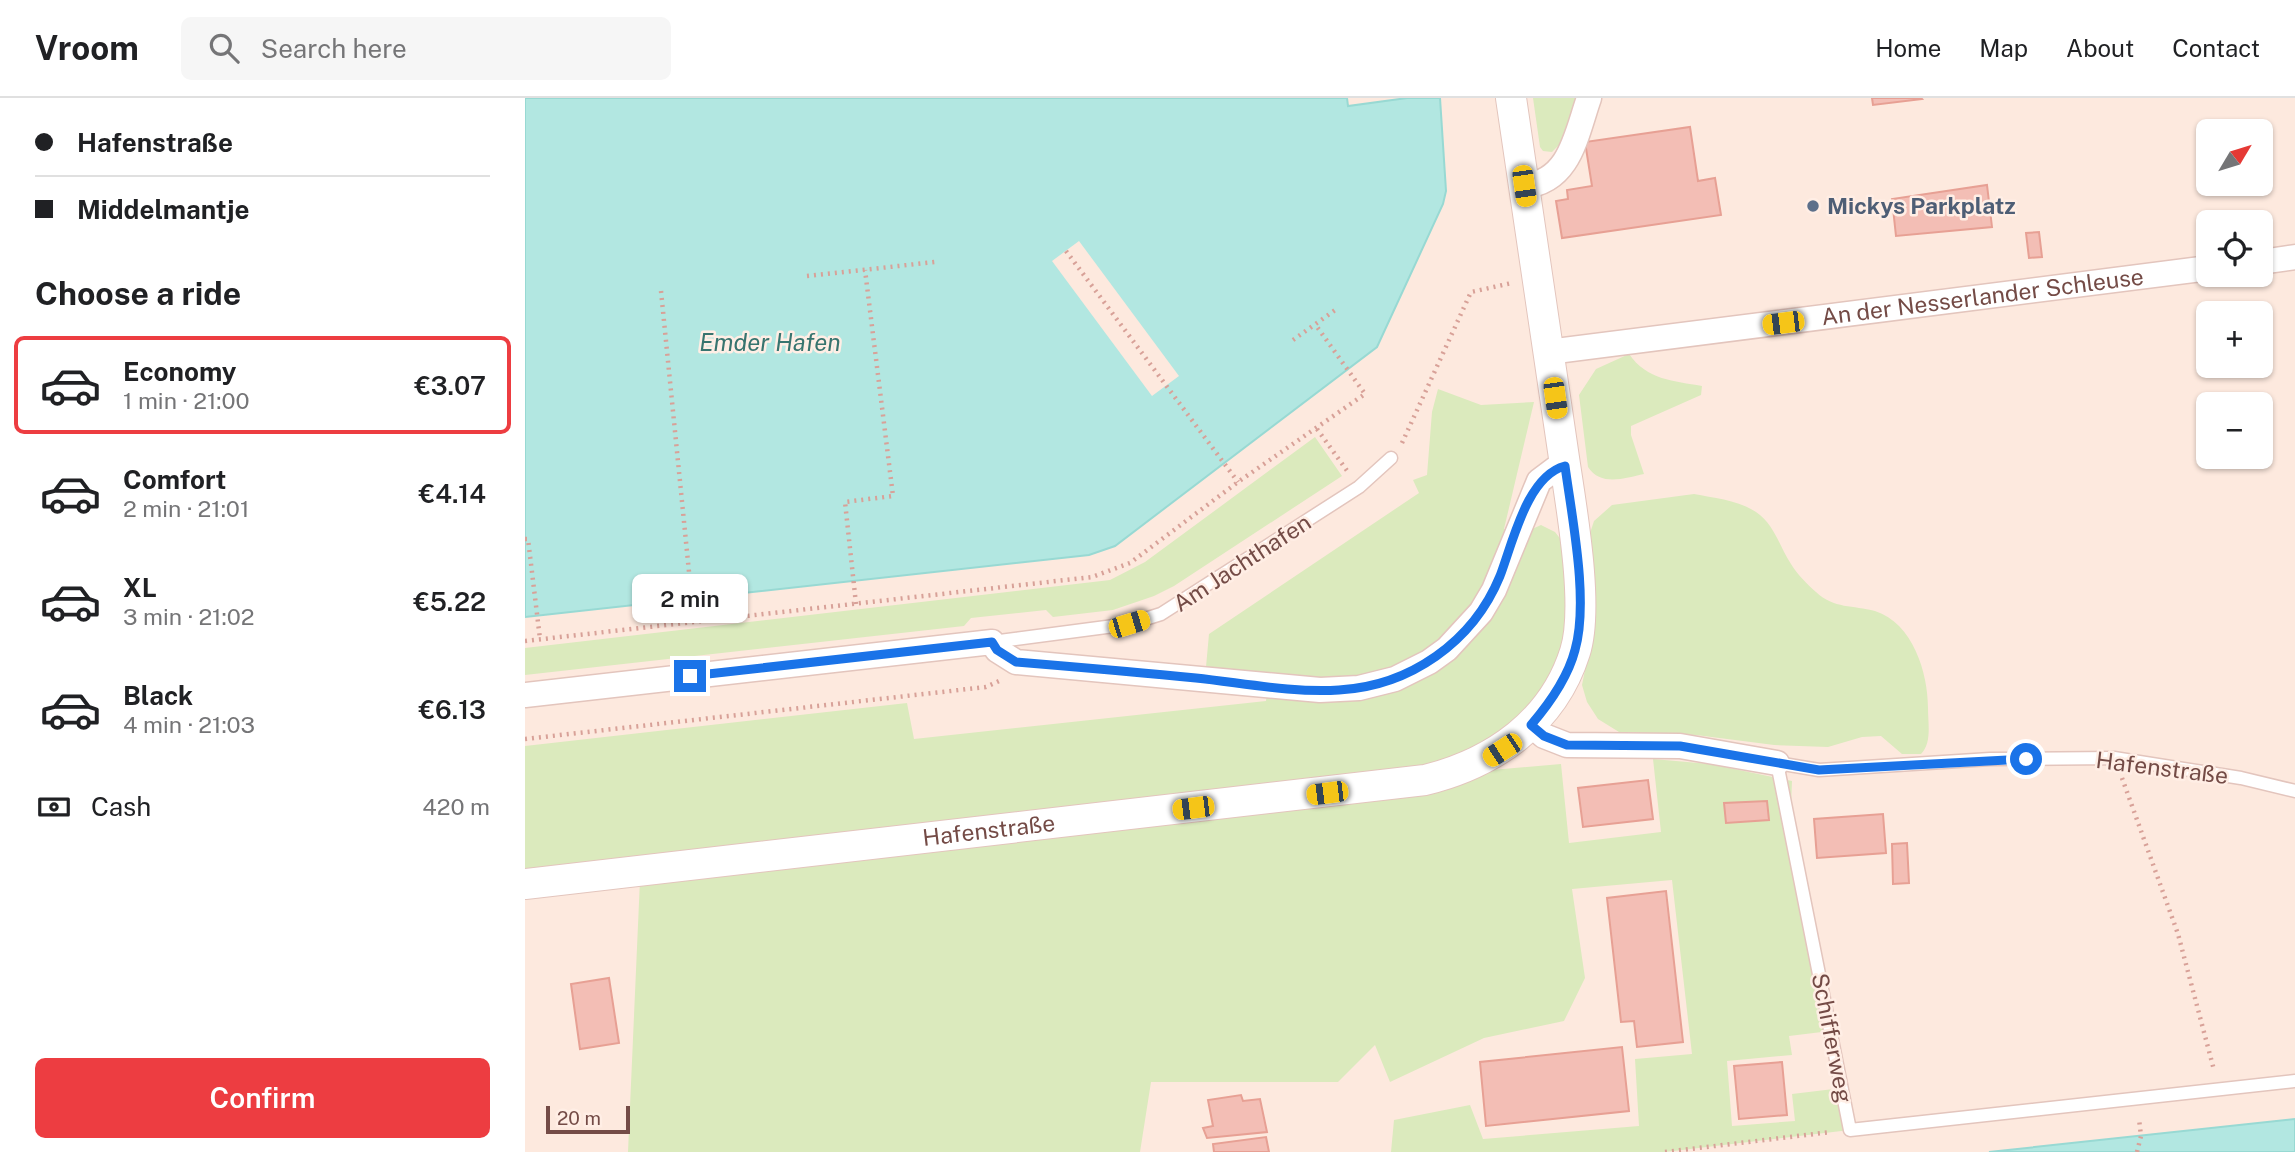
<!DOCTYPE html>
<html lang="en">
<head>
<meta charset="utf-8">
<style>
  :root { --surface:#fff; --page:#f6f6f6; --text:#202124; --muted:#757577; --line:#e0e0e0; --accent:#ed3d41 }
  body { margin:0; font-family:"Public Sans",sans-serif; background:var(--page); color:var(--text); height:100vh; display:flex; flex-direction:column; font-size:26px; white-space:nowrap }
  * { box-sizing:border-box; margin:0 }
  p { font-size:23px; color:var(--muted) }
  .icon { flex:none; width:38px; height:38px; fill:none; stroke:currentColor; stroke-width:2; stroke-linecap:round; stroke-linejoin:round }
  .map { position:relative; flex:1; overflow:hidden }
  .panel { display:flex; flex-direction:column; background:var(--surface); width:525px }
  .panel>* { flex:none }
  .hud { display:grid; align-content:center; height:154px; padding:0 35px; background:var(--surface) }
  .needle { width:46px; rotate:52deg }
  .buttons { position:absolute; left:1671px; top:21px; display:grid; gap:14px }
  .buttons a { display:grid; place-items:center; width:77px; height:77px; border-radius:10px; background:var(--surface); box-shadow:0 2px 5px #0004; font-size:35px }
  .scale { position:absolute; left:21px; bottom:18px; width:84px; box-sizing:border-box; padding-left:7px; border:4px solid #744b46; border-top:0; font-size:19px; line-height:24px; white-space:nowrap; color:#744b46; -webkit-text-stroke:5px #ffeee5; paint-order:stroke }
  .end { position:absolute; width:32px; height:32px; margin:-16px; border:9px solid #1a73e8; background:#fff; box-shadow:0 0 0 4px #fff }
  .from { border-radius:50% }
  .bubble { position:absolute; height:49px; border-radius:10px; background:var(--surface); box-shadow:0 2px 5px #0004; font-size:23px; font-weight:600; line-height:49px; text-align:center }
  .car { position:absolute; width:21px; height:42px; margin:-21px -10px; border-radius:9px; box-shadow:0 0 5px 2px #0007; background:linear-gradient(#f5c518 24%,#345 0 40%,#f5c518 0 76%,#345 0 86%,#f5c518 0) }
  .hud b { display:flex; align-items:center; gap:24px; height:66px; font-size:26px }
  .hud b+b { border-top:2px solid var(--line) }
  .hud i { width:18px; height:18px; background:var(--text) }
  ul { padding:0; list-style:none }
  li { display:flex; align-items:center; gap:21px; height:98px; margin:0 14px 10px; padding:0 21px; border:4px solid transparent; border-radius:10px }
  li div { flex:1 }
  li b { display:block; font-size:26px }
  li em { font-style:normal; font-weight:600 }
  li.current { border-color:var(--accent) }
  li>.icon { width:63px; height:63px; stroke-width:1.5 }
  h2 { padding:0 35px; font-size:32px; line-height:84px }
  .pay { display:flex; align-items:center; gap:18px; height:77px; padding:0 35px; font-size:26px }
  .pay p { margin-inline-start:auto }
  .primary-button { display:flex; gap:14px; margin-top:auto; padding:14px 35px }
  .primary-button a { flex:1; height:80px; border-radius:10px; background:var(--accent); color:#fff; font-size:28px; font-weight:600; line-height:80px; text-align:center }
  header { display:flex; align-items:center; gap:42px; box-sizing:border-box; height:98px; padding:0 35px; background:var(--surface); border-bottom:2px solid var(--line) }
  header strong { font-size:33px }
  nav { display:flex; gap:38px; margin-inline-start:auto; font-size:24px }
  .search { width:490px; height:63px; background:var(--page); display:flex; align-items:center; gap:18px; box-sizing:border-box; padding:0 24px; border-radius:10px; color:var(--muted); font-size:26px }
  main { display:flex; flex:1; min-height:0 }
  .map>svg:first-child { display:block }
  .green { fill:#dbeabd }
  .water { fill:#b2e7e1; stroke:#98d9d3; stroke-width:2 }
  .pier { fill:#fde9de }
  .building { fill:#f3beb5; stroke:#e7a094; stroke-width:2 }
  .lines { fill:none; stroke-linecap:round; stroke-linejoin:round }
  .service-casing { stroke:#e3c5bd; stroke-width:15 }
  .minor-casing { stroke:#e3c5bd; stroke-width:27 }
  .tertiary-casing { stroke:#e3c5bd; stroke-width:32 }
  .path { stroke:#d8a198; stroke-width:4.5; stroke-dasharray:2 5; stroke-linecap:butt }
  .service { stroke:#fff; stroke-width:12 }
  .minor { stroke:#fff; stroke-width:24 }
  .tertiary { stroke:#fff; stroke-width:30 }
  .route { stroke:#1a73e8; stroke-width:9 }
  .service-dot { fill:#5c6f8a; stroke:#ffeee5; stroke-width:2.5 }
  .labels { text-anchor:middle; stroke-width:5; stroke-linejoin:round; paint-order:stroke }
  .service-label { font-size:23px; font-weight:bold; fill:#4e5e75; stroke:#ffeee5; text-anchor:start }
  .street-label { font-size:23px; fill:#744b46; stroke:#ffeee5 }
  .water-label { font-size:24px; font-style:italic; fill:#37746f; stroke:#ffeee5 }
</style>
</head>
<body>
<header>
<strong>Vroom</strong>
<div class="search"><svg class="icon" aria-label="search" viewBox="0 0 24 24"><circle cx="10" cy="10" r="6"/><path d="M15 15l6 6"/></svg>Search here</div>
<nav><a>Home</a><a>Map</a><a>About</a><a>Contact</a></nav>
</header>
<main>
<section class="panel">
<div class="hud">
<b><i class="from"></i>Hafenstraße</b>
<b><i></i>Middelmantje</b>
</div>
<h2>Choose a ride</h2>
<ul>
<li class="current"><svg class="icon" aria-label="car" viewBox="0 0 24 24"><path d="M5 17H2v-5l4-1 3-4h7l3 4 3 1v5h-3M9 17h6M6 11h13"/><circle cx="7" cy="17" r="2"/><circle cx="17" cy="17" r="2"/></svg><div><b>Economy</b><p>1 min · 21:00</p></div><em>€3.07</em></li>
<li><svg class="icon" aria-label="car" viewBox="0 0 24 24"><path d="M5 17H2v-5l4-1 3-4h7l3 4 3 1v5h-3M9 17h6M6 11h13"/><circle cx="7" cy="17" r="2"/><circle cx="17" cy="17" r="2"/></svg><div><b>Comfort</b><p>2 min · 21:01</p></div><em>€4.14</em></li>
<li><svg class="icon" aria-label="car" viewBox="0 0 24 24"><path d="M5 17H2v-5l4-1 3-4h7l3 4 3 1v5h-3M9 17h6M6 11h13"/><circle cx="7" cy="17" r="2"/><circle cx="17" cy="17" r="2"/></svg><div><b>XL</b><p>3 min · 21:02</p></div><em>€5.22</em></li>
<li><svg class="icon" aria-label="car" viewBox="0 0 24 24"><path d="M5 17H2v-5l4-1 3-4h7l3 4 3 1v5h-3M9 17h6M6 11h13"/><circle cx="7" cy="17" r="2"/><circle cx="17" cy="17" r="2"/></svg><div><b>Black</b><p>4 min · 21:03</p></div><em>€6.13</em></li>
</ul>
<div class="pay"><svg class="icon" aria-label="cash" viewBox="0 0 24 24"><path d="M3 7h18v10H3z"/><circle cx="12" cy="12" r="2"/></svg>Cash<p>420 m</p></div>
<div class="primary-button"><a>Confirm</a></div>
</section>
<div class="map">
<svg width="1770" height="1054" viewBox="0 0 1770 1054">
  <rect width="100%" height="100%" fill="#fde9de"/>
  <g class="green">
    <path d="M1008 0H1051L1035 46 1027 54 1018 53 1015 49Z"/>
    <path d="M1104 256C1122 282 1149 283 1177 288L1176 297 1106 328V337L1119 376C1100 380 1076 389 1063 369L1054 297 1071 271Z"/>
    <path d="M913 291 956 307 1009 304 979 431C996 437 1001 434 1016 427L1030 434 1052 462 1039 579 932 675 1036 666 1044 745 1136 734 1128 661 1185 666 1267 683 1265 733 1305 933 1264 938 1267 957 1202 963 1207 1028 1270 1023 1267 996 1317 990 1325 1032 1140 1054H866L869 1022 945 1007 958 1041 1114 1028 1110 961 1167 956 1147 782 1047 791 1060 880 1039 923 959 940 865 984 850 947 813 984H626L615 1054H103L116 759 0 771V648L382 605 389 641 741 603 744 575 681 569 684 536 894 395 888 382 902 377 907 314Z"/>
    <path d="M790 339 817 378 649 488 629 498 588 512 528 519 521 512 446 520 439 528 0 577V550L585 482 620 464Z"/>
    <path d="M1169 396C1189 400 1213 402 1231 414 1250 427 1254 448 1266 466 1272 476 1282 486 1291 494 1309 511 1328 507 1350 513 1388 525 1403 575 1403 610 1403 626 1407 645 1396 656H1377L1356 638 1337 639 1303 649 1249 647 1171 637 1094 634 1073 621 1062 604 1057 587 1069 527 1064 438 1069 423 1087 407Z"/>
  </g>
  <g class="water">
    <path d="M0 0H822L823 8 882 0H915L921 93 918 106 852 249 590 448 564 457 0 519Z"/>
    <path d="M1770 1021V1054H1464Z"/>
  </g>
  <path class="pier" d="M554 143 654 278 627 298 527 163Z"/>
  <g class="building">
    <path d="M1347 0H1396L1397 1 1348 7Z"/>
    <path d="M1165 29 1173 83 1190 80 1196 117 1037 140 1031 103 1043 101 1042 92 1067 88 1060 44Z"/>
    <path d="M1462 87 1467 129 1371 138 1367 101Z"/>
    <path d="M1514 134 1517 159 1504 160 1501 135Z"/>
    <path d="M1123 682 1128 721 1058 729 1053 690Z"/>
    <path d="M1242 703 1244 722 1201 725 1199 705Z"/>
    <path d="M1358 716 1361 755 1292 760 1289 721Z"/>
    <path d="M1382 745 1384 785 1368 786 1367 746Z"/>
    <path d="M1141 793 1158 944 1112 949 1109 923 1096 924 1082 800Z"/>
    <path d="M84 880 94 945 55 951 46 886Z"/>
    <path d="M1097 949 1104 1013 961 1028 955 964Z"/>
    <path d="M1257 964 1262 1017 1214 1021 1209 968Z"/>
    <path d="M716 997 718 1003 735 1001 742 1034 682 1040 678 1030 688 1028 683 1002Z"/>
    <path d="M741 1039 744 1054H689L688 1046Z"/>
  </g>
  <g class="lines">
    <defs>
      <g id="service">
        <path d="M467 544 604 526 636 516 834 389 866 360"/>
        <path d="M1770 693 1716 680 1589 660 1465 661 1294 672 1252 665 1325 1032 1770 983"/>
      </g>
      <g id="minor">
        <path d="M999 88C1045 84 1051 37 1064 0"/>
        <path d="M1736 164 1770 159"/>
        <path id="s1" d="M1023 254 1684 170"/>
        <path d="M0 597 467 544 472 552 491 564 795 592 834 590 870 581 904 564 922 551 956 514 969 492 1014 383 1030 371 1040 368"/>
        <path d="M1006 627 1019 638 1042 647 1155 648 1252 665"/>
      </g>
      <g id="tertiary">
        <path id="s2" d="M0 786 900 682C969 665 1028 624 1050 554 1065 507 1045 403 1038 353 1021 235 1003 118 986 0"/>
      </g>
    </defs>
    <use href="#service" class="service-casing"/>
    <use href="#minor" class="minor-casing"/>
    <use href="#tertiary" class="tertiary-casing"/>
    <g class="path">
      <path d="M541 153 713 384"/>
      <path d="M282 178 410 164"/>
      <path d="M136 193 169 524"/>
      <path d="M768 242 813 210"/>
      <path d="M792 331 823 374"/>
      <path d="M877 345 946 194 987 185"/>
      <path d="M0 441H3L15 541"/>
      <path d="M331 506 320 404 368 398 340 172"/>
      <path d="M0 543 567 479 605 465 713 384 840 296 790 226"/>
      <path d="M0 641 461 589 474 583"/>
      <path d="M1597 680 1653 836 1689 972"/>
      <path d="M1140 1054 1306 1034"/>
      <path d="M1612 1054 1616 1038 1614 1021"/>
    </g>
    <use href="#service" class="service"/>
    <use href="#minor" class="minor"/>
    <use href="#tertiary" class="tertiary"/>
  </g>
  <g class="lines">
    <path class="route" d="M165 578 467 544 472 552 491 564C551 569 611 574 671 580 718 585 768 595 814 592 885 588 948 544 975 478 988 444 1002 378 1040 368 1047 420 1064 503 1050 552 1043 579 1024 606 1006 627L1019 638 1042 647 1155 648 1294 672 1501 661"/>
  </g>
  <circle class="service-dot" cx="1288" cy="108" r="7"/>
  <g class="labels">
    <g class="service-label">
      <text x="1302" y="116">Mickys Parkplatz</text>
    </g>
    <g class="street-label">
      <text dy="8" stroke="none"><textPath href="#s1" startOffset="438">An der Nesserlander Schleuse</textPath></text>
      <text transform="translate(717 465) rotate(-33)" y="8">Am Jachthafen</text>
      <text transform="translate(1637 670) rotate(7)" y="8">Hafenstraße</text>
      <text dy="8" stroke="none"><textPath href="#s2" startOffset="467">Hafenstraße</textPath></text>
      <text transform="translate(1307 940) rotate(79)" y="8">Schifferweg</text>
    </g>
    <g class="water-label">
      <text x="245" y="253">Emder Hafen</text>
    </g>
  </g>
</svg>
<div class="buttons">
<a><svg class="needle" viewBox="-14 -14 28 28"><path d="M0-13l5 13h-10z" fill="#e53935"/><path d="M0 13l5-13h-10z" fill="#757577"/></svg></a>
<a><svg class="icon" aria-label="locate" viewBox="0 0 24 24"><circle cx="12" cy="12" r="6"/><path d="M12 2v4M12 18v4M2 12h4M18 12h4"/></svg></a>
<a>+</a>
<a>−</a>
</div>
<div class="scale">20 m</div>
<i class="end from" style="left:1501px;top:661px"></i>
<i class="end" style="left:165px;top:578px"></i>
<div class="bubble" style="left:107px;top:476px;width:116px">2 min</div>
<i class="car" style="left:999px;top:88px;rotate:172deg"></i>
<i class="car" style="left:1258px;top:225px;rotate:263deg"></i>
<i class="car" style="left:1030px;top:300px;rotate:172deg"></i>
<i class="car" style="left:604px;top:526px;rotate:73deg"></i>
<i class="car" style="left:977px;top:652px;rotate:237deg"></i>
<i class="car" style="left:802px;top:695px;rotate:263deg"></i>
<i class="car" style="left:668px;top:710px;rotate:263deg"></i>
</div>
</main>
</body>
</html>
